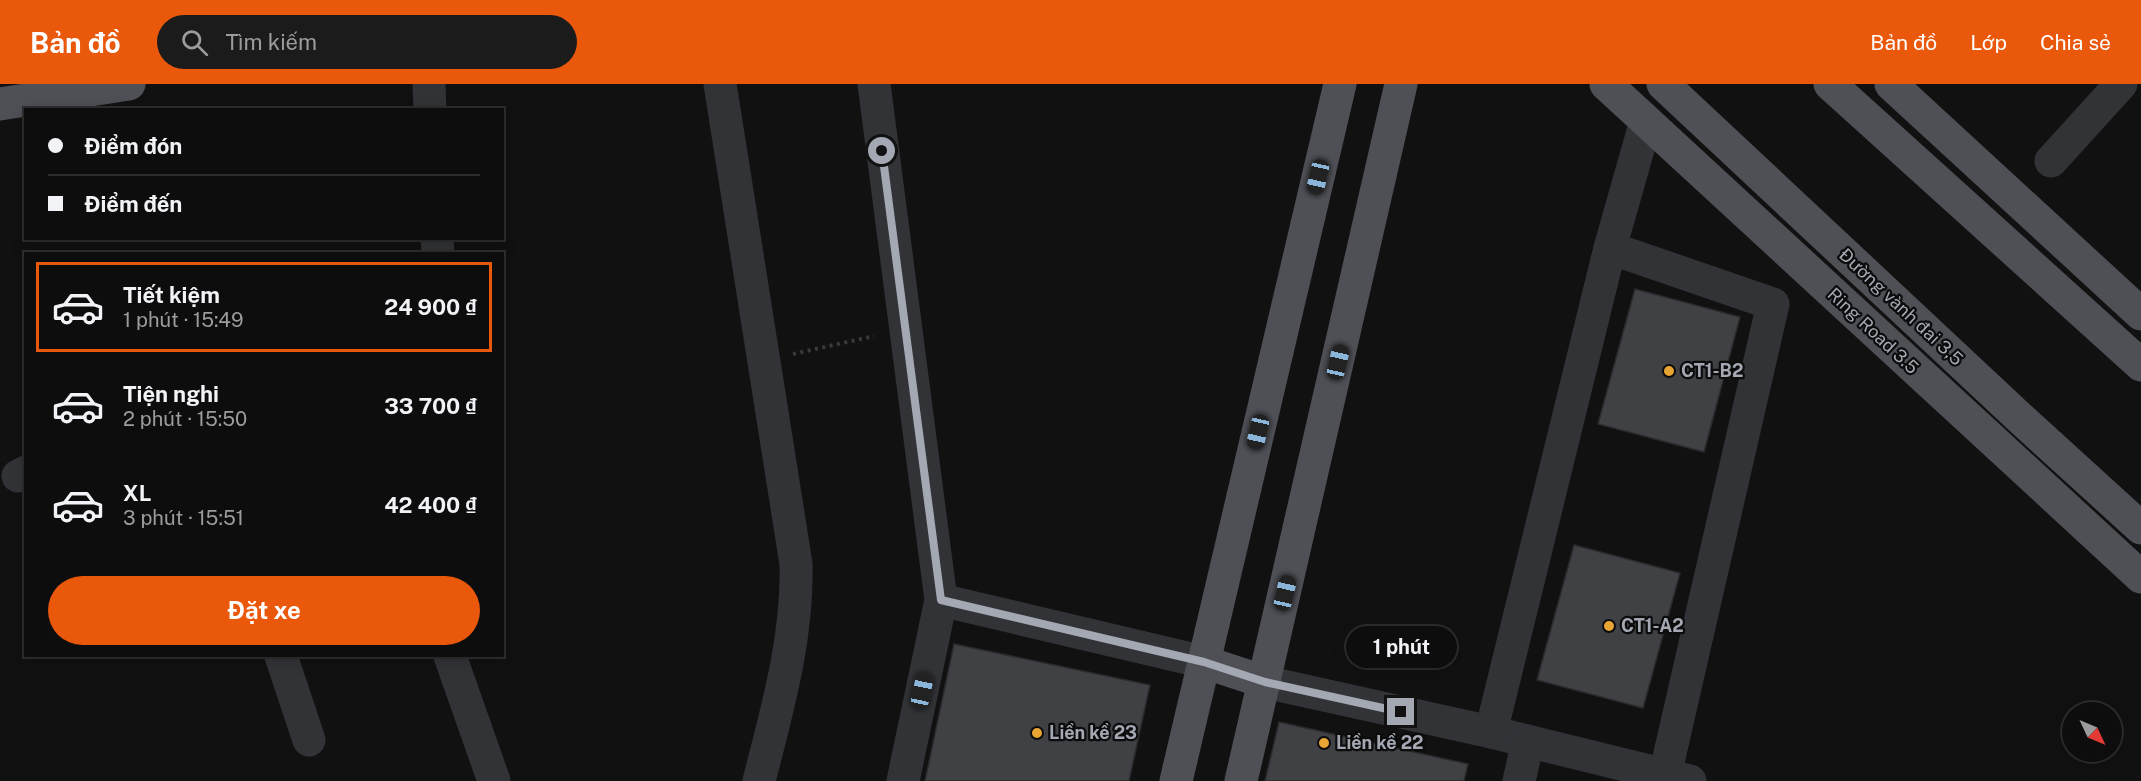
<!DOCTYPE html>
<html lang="vi">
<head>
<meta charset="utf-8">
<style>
  :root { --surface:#0d0d0e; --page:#1b1b1c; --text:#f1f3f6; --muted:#9a9c9e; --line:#2d2d2e; --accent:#ea580c }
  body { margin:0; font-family:"Public Sans",sans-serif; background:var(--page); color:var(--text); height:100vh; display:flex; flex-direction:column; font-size:22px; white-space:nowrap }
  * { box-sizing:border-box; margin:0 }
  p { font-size:20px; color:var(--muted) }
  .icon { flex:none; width:33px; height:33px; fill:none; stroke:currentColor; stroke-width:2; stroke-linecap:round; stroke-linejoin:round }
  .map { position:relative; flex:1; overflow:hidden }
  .panel { position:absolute; left:24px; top:168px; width:480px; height:405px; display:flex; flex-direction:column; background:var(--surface); border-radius:0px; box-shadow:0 3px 15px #0003,0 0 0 2px var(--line) }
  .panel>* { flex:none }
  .hud { position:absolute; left:24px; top:24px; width:480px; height:132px; border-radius:0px; box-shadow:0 3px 15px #0003,0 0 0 2px var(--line); display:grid; align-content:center; height:132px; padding:0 24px; background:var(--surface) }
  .needle { width:39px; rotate:134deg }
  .buttons { position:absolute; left:2062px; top:618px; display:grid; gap:12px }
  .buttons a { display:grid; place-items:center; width:60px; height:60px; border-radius:50%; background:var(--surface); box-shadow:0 3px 15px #0003,0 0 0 2px var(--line); font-size:30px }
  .end { position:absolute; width:27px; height:27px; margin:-14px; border:8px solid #a3a8b2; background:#111; box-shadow:0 0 0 3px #111 }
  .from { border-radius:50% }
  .bubble { position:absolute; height:42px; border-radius:21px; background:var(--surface); box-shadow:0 3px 15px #0003,0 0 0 2px var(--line); font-size:20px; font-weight:700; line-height:42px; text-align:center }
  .car { position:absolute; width:18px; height:36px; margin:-18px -9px; border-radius:8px; box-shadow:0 0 4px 2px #0007; background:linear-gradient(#222 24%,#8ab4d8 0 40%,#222 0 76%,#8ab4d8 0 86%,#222 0) }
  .hud b { display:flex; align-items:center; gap:21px; height:57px; font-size:22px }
  .hud b+b { border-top:2px solid var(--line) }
  .hud i { width:15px; height:15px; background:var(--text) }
  ul { padding:10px 0 0; list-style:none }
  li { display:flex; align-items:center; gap:18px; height:90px; margin:0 12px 9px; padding:0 12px; border:3px solid transparent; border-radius:0px }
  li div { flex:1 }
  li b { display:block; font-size:22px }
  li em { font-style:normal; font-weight:700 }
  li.current { border-color:var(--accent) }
  li>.icon { width:54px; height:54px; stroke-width:1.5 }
  .button { display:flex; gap:12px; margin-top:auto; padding:12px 24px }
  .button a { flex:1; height:69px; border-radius:36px; background:var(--accent); color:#fff; font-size:24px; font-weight:700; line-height:69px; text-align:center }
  header { display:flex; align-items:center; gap:36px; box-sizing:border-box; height:84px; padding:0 30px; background:var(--accent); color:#fff }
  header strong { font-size:28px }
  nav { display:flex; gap:33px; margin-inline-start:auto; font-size:21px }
  .search { width:420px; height:54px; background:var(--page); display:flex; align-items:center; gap:15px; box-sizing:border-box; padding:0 21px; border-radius:33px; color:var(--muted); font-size:22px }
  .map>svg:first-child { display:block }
  .building { fill:#404145; stroke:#2b2b2e; stroke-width:1.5 }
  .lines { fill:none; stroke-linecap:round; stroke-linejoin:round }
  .path { stroke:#383a3e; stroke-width:4; stroke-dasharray:3 4.5; stroke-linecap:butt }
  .minor { stroke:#323337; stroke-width:33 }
  .major { stroke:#4e5056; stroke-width:33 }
  .route { stroke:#a3a8b2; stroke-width:8 }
  .poi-dot { fill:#e8a533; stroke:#0c0c0d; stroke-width:2 }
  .labels { text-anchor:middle; stroke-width:4.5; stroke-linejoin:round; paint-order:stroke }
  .street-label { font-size:18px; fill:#a3a8b2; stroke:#0c0c0d }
  .poi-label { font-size:18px; font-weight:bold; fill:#a3a8b2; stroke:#0c0c0d; text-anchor:start }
</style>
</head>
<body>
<header>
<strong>Bản đồ</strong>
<div class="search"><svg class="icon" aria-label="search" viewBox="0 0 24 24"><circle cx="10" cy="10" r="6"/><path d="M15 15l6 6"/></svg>Tìm kiếm</div>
<nav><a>Bản đồ</a><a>Lớp</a><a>Chia sẻ</a></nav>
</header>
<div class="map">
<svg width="2141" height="697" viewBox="0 0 2141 697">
  <rect width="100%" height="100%" fill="#111112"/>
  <g class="building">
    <path d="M1635 205 1740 233 1704 368 1598 340Z"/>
    <path d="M1574 461 1680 489 1643 624 1537 596Z"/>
    <path d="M954 560 1150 601 1129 697H925Z"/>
    <path d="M1279 638 1468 680 1464 697H1265Z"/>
  </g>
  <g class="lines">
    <path class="path" d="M793 270 874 252"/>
    <g class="minor">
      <path d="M429 0 430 26"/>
      <path d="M720 0 796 480C798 554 777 626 759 697"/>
      <path d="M874 0 941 516 903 697"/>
      <path d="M2051 77 2121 0"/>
      <path d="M437 154 438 170"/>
      <path d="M1610 164 1773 220 1665 691"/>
      <path d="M18 392 26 388"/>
      <path d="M941 516 1204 578"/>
      <path d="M281 572 309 656"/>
      <path d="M450 572 494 697"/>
      <path d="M1265 598 1491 648 1690 697"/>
      <path d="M1491 648 1610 164 1646 37"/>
      <path d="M1519 697 1528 657"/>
    </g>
    <g class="major">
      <path d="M1606 0 2141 493"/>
      <path d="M1663 0 2019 333 2141 444"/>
      <path d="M1830 0 2141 281"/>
      <path d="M1891 0 2141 230"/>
      <path d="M0 20 129 0"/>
      <path d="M1204 578 1265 598"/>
      <path d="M1176 697 1340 0"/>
      <path d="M1241 697 1401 0"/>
    </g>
  </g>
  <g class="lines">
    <path class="route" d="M882 67 941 516 1204 578 1265 598 1401 628"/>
  </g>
  <g class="poi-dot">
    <circle cx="1669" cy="287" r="6"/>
    <circle cx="1609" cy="542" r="6"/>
    <circle cx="1037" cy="649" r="6"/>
    <circle cx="1324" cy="659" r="6"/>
  </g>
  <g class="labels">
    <g class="street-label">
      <text transform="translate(1901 223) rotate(43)" y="6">Đường vành đai 3,5</text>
      <text transform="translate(1873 247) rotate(43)" y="6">Ring Road 3.5</text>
    </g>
    <g class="poi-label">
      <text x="1681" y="293">CT1-B2</text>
      <text x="1621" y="548">CT1-A2</text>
      <text x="1049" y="655">Liền kề 23</text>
      <text x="1336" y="665">Liền kề 22</text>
    </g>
  </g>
</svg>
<div class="buttons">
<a><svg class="needle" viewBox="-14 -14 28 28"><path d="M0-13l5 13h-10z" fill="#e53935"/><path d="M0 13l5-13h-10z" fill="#9a9c9e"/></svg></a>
</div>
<i class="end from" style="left:882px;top:67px"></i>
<i class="end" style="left:1401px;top:628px"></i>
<div class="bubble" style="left:1346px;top:542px;width:111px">1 phút</div>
<i class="car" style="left:1318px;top:93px;rotate:193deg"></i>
<i class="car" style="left:1338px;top:278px;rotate:13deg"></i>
<i class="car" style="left:1258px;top:348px;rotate:193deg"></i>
<i class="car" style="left:1285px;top:509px;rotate:13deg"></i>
<i class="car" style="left:922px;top:607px;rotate:12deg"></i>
<div class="hud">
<b><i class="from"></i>Điểm đón</b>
<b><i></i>Điểm đến</b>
</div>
<section class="panel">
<ul>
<li class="current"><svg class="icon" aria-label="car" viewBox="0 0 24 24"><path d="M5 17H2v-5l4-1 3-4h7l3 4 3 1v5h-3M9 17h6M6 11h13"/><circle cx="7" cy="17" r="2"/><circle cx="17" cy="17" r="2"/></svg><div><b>Tiết kiệm</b><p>1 phút · 15:49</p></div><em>24 900 ₫</em></li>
<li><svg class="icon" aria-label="car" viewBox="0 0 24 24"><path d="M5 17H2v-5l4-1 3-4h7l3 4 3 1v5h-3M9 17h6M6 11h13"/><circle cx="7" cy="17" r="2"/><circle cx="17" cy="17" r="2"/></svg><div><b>Tiện nghi</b><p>2 phút · 15:50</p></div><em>33 700 ₫</em></li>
<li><svg class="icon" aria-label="car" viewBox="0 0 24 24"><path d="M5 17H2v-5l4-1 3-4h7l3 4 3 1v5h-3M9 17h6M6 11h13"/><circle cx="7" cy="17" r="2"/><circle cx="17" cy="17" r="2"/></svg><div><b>XL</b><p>3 phút · 15:51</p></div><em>42 400 ₫</em></li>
</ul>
<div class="button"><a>Đặt xe</a></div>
</section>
</div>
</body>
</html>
